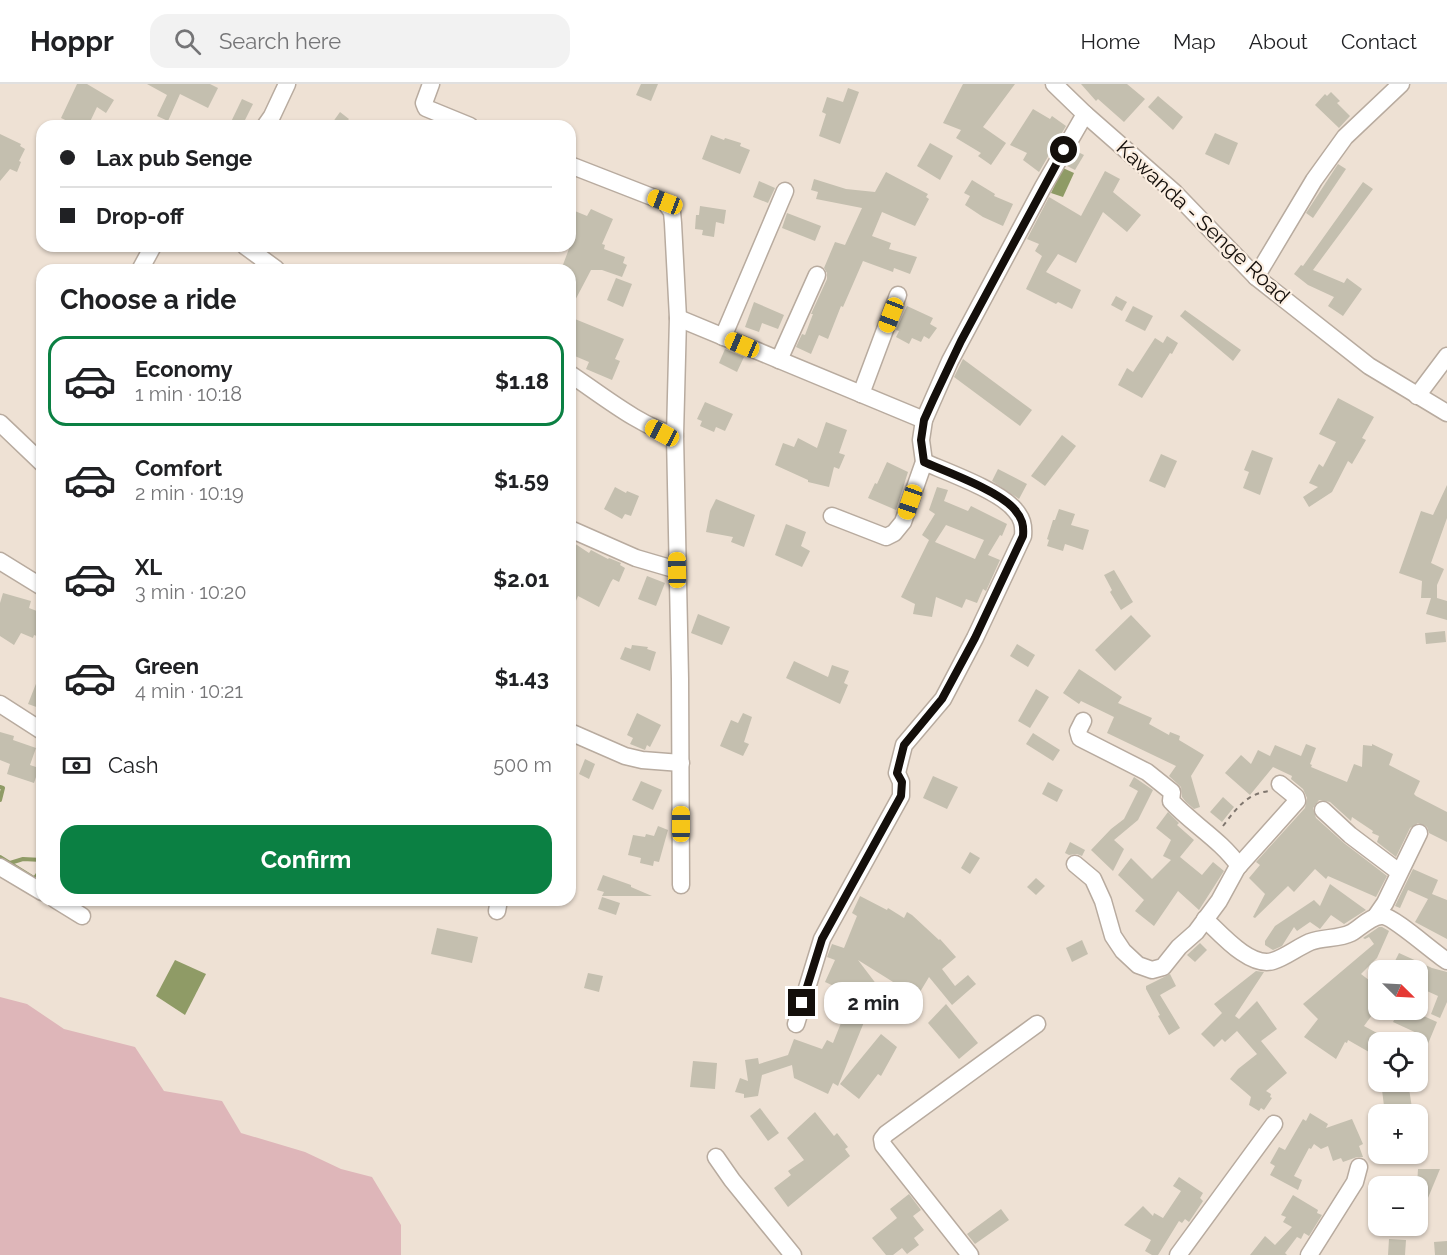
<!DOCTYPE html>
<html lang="en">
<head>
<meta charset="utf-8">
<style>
  :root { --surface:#fff; --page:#f2f2f2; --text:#202124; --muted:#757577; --line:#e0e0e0; --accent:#0b8043 }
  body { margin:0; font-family:Raleway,sans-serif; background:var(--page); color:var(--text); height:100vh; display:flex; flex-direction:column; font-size:22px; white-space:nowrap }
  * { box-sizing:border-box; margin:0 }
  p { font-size:20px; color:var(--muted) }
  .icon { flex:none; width:33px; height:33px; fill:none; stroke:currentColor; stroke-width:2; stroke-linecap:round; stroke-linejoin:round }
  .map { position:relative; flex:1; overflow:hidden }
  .details { position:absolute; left:36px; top:180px; width:540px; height:642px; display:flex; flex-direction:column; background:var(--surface); border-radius:18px; box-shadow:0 2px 4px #0004 }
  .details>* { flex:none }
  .hud { position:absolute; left:36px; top:36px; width:540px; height:132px; border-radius:18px; box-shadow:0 2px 4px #0004; display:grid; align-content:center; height:132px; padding:0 24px; background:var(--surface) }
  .needle { width:39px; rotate:114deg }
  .tools { position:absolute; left:1368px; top:876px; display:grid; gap:12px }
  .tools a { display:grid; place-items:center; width:60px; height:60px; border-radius:12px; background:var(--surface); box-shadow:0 2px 4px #0004; font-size:30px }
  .end { position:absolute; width:27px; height:27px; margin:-14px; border:8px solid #140f0b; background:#fff; box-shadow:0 0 0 3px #fff }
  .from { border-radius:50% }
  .bubble { position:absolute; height:42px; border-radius:18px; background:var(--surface); box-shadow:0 2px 4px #0004; font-size:20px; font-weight:700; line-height:42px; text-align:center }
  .car { position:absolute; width:18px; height:36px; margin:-18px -9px; border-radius:8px; box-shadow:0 0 4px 2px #0007; background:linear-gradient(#f5c518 24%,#345 0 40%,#f5c518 0 76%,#345 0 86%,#f5c518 0) }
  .hud b { display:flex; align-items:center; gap:21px; height:57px; font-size:22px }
  .hud b+b { border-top:2px solid var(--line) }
  .hud i { width:15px; height:15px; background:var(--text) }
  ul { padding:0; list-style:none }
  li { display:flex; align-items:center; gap:18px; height:90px; margin:0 12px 9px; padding:0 12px; border:3px solid transparent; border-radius:18px }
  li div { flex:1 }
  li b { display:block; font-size:22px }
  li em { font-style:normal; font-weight:700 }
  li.current { border-color:var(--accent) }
  li>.icon { width:54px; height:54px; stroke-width:1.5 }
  h2 { padding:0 24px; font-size:27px; line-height:72px }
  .pay { display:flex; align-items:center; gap:15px; height:66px; padding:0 24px; font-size:22px }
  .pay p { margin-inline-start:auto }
  .primary-button { display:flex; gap:12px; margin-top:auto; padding:12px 24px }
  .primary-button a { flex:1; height:69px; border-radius:18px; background:var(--accent); color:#fff; font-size:24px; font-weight:700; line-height:69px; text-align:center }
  header { display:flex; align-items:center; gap:36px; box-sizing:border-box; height:84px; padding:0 30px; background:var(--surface); border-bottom:2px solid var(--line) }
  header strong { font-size:28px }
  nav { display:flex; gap:33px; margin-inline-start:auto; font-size:21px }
  .search { width:420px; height:54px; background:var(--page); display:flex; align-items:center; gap:15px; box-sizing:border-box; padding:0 21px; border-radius:18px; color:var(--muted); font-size:22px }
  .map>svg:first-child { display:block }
  .green { fill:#deb6b9 }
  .water { fill:#8f9b66 }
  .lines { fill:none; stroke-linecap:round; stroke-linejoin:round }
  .stream { stroke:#8f9b66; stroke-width:4 }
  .building { fill:#c4bfaf; fill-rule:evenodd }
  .minor-casing { stroke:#b8ab9f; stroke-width:19 }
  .path { stroke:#7f766e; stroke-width:2; stroke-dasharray:4.5 4.5; stroke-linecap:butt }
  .minor { stroke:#fff; stroke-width:16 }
  .route { stroke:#140f0b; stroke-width:8 }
  .labels { text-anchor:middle; stroke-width:4.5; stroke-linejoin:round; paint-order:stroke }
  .street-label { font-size:21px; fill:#140f0b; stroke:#fbeee1 }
</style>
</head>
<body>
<header>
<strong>Hoppr</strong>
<div class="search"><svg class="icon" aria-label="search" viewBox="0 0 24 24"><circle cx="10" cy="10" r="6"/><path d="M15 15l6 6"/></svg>Search here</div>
<nav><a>Home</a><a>Map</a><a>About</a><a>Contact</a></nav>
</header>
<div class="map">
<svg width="1447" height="1171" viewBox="0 0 1447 1171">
  <rect width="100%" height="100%" fill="#eee1d4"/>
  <path class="green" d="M0 913 27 920 64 945 135 963 164 1007 222 1017 241 1049 305 1068 341 1085 372 1093 401 1141V1171H0Z"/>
  <g class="water">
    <path d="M1063 84 1074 89 1063 113 1051 109Z"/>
    <path d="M175 876 206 890 185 931 156 912Z"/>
  </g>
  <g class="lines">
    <g class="stream">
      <path d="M0 703 3 704 0 716"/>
      <path d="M0 773 40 798"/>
      <path d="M10 779 23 775 42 776"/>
      <path d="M35 794 42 784"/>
    </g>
  </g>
  <g class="building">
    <path d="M77 0H87L114 16 106 29 97 23 88 42H78L61 34Z"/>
    <path d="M147 0H210L218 4 208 24 180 10 168 37 157 32 167 11Z"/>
    <path d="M641 0H658L651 17 636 11Z"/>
    <path d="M963 0H1015L983 43 1006 59 991 81 978 72 981 69 956 54 961 46 943 39Z"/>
    <path d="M1081 0H1127L1145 15 1124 38 1098 15 1096 17Z"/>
    <path d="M848 4 859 8 840 60 819 52 826 30 822 28 827 13 843 18Z"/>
    <path d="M1331 8 1340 17 1337 19 1350 32 1339 44 1315 21 1325 10 1327 12Z"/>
    <path d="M1158 12 1183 33 1173 46 1148 23Z"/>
    <path d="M242 15 253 20 242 42H229Z"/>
    <path d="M1033 25 1050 35 1052 32 1066 42 1039 88 1023 76 1027 69 1010 61Z"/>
    <path d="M340 28 349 35 343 42H330Z"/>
    <path d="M1215 49 1238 59 1229 81 1205 70Z"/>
    <path d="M0 50 21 60 20 62 25 65 19 77 21 78 17 88 10 85 0 97Z"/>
    <path d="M711 51 724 56 725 54 741 59 740 62 750 66 740 90 702 75Z"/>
    <path d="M930 59 953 72 940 96 917 82Z"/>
    <path d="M1076 67 1084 71 1075 86 1067 82Z"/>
    <path d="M1338 80 1346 85 1313 134 1306 129Z"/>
    <path d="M1105 87 1120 95 1113 108 1141 131 1127 148 1103 128 1076 179 1058 170 1046 188 1081 206 1072 225 1058 218 1056 220 1026 205 1042 172 1035 167 1039 160 1027 155 1049 113 1081 132Z"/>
    <path d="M886 88 928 110 926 113 929 115 915 142 882 128 872 152 891 159 889 165 917 173 910 190 894 184 893 188 863 177 843 223 841 222 828 255 819 251 811 270 796 263 802 250 805 251 813 230H811L827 195V189L824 184 835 158 845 161 862 124 816 115 818 108 811 106 814 95 846 105 875 108Z"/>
    <path d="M972 96 995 110 994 112 1013 120 1003 142 983 133 965 121 970 112 964 109Z"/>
    <path d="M759 97 775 104 768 119 753 113Z"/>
    <path d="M1363 98 1373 105 1313 186 1344 199 1347 194 1362 205 1343 232 1328 222 1334 213 1308 201 1294 190 1301 181 1303 182Z"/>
    <path d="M700 122 726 126 724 140 716 138 714 153 702 151 703 146 695 145 696 131H699Z"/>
    <path d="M570 125 587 132 591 125 613 135 602 160 605 161 604 165 625 173 623 179 627 181 622 193 602 186H591L570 226V186H561L570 162Z"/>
    <path d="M787 129 821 142 815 157 782 144Z"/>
    <path d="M616 194 632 200 623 223 607 216Z"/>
    <path d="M1116 212 1127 218 1122 227 1111 221Z"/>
    <path d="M754 218 784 231 778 245 762 239 759 248 745 243Z"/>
    <path d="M907 222 933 234 930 240 937 244 929 255 924 252 921 258 912 254 909 260 896 253 899 247 896 246Z"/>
    <path d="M1133 222 1153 232 1145 247 1125 237Z"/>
    <path d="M1185 226 1241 266 1233 277 1180 232Z"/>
    <path d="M570 233 624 255 615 275 620 277 612 296 586 285 589 278 570 270Z"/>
    <path d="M1167 252 1178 259 1172 270 1170 269 1142 314 1118 301 1127 284 1133 288 1155 254 1163 259Z"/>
    <path d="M725 265 744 273 737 288 719 279Z"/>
    <path d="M963 275 1032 326 1020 342 954 293Z"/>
    <path d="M1338 314 1374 333 1362 354 1366 356 1352 380 1348 377 1332 408 1309 423 1303 413 1318 403 1309 399 1319 380 1323 383 1336 358 1319 350Z"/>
    <path d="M705 318 733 330 725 347 716 343 714 348 700 342 702 337 697 335Z"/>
    <path d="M826 338 847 346 839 369 845 371 839 385 834 383 829 403 808 398V396L775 381 783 359 794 363 798 354 817 364Z"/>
    <path d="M1062 351 1076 362 1045 402 1031 392Z"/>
    <path d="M1252 366 1273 374 1260 411 1243 404 1249 388 1244 386Z"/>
    <path d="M1161 370 1177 377 1165 404 1149 397Z"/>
    <path d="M887 378 908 388 896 426 868 414 875 399 877 400Z"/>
    <path d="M998 385 1027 400 1019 415 992 397Z"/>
    <path d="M1447 401V434L1431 479 1444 485 1437 501V514L1447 517V536L1426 530 1431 514H1421L1422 497 1399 489 1421 427 1433 431Z"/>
    <path d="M615 403 626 409 627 407 639 412 631 432 625 430 622 435 604 425Z"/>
    <path d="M937 403 948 406 944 417 968 427 971 422 1007 440 1002 452 1000 451 988 471 1000 476 986 507 983 505 977 519 966 515 962 524 936 513 932 533 913 530 915 520 901 513 929 456 922 451 935 430 929 426ZM946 441 984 456 975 475 935 458Z"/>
    <path d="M716 415 755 431 744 463 731 458 733 453 706 448 710 427Z"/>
    <path d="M1059 425 1075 430 1071 441 1089 446 1083 466 1065 460 1063 467 1047 462 1049 456 1047 455 1053 436H1055Z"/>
    <path d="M786 440 806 448 801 462 810 467 802 483 775 471Z"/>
    <path d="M574 459 589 469 591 466 608 475 609 474 621 479 620 481 625 484 619 498 613 495 611 498 599 523 578 512 570 531V465Z"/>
    <path d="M1114 486 1133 518 1121 526 1110 508 1112 506 1104 491Z"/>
    <path d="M647 492 665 499 656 522 638 515Z"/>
    <path d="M3 509 31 517 29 524 42 529V554L34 551 33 554 21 549 14 561 0 552V519Z"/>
    <path d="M698 530 730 543 722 561 691 549Z"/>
    <path d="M1131 531 1151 552 1115 587 1095 566Z"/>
    <path d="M1445 547 1446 558 1426 560 1425 549Z"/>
    <path d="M1017 560 1035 571 1028 583 1010 572Z"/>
    <path d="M632 561 648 563 647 565 656 568 650 587 620 575 625 563 631 565Z"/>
    <path d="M794 577 828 593 832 581 849 587 844 599 848 601 840 620 786 594Z"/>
    <path d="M1079 585 1122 613 1118 619 1152 634 1149 640 1169 651 1170 648 1180 652 1179 656 1204 671 1191 692 1200 723 1194 725 1186 718 1182 713 1181 703 1169 692 1176 682 1107 649 1114 633 1081 617 1079 620 1063 609Z"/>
    <path d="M41 587H42V625L28 620Z"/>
    <path d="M1036 605 1049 613 1030 644 1018 637Z"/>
    <path d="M637 629 661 641 650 663 647 661 645 666 630 660 633 654 627 651Z"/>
    <path d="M743 629 752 633 744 658 749 660 743 672 720 662 731 636 738 639Z"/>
    <path d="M0 648 14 652 13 656 36 664 30 681 39 684 34 699 7 690 10 680 0 676Z"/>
    <path d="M1033 649 1060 666 1053 677 1026 660Z"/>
    <path d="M1306 660 1316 664 1310 680 1312 681 1311 683 1347 698 1354 680 1362 683 1363 661 1372 662V660L1393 670 1389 681 1420 697 1414 710 1416 712 1447 728V758L1429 749 1427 743 1418 739 1410 744 1396 773 1377 758 1379 752 1372 749 1373 747 1352 733 1351 737 1330 718 1319 716 1313 724 1316 734 1344 759 1387 792 1376 813 1328 792 1326 795 1315 785 1294 808 1288 802 1255 834 1253 833 1265 810 1249 794 1260 781 1256 778 1305 724 1307 714 1303 705 1291 695 1292 692 1273 683 1250 711 1225 689 1241 671 1251 680 1258 666 1270 672 1275 661 1301 672Z"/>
    <path d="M585 675 595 680 589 695 579 690Z"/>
    <path d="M933 692 958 703 947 725 923 714Z"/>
    <path d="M1134 693 1153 706 1138 736 1114 756 1124 765 1113 787 1091 766 1111 745 1124 735 1138 707 1129 702Z"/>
    <path d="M641 697 662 706 653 726 632 716Z"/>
    <path d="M1048 698 1063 706 1057 718 1042 710Z"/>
    <path d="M1223 713 1234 723 1222 738 1210 728Z"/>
    <path d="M1168 728 1179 739 1177 741 1194 756 1180 773 1202 791 1213 778 1224 787 1199 826 1178 807 1154 842 1135 827 1144 816 1118 791 1131 774 1152 795 1171 776 1163 772 1171 756 1156 744Z"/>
    <path d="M658 742 668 746 659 778 654 777 653 782 640 779 641 774 628 771 633 751 645 753 646 750 654 752Z"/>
    <path d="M1070 758 1085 766 1082 772 1077 770 1069 771 1065 769Z"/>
    <path d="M970 768 980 774 970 790 961 784Z"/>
    <path d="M1413 785 1438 796 1432 810 1447 816V855L1415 838 1428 815 1408 806 1400 824 1395 822Z"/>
    <path d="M603 791 631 801V803L652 812H602L604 808 597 806Z"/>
    <path d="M1036 794 1045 802 1036 811 1027 803Z"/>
    <path d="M1330 800 1366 826 1344 840 1331 831 1320 845 1310 838 1297 847 1294 843 1282 862 1273 866 1265 861V857L1275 842 1314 816 1320 822Z"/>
    <path d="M860 812 887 826 888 824 904 834 907 828 912 831 939 856 940 855 956 873 942 885 955 902 968 891 976 900 952 921 929 893 917 913 858 876 896 926 887 934 873 916 838 1002 833 999 828 1010 794 994 792 981 762 991 758 1012 744 1014V1010L735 1008 740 994 748 997 745 976 758 974 759 980 788 971 794 955 822 965 827 956 833 959 841 939 830 933 845 907 825 898 835 876 827 873 832 860 844 864 857 832 852 829Z"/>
    <path d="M602 813 620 819 616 831 598 825Z"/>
    <path d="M1379 843H1382L1389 847 1377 874 1361 890 1378 903V923L1364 942 1377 949 1375 952 1377 953 1369 968 1348 956 1347 959 1345 958 1336 975 1304 953 1318 935 1303 920 1374 860 1369 853 1365 855 1363 854Z"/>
    <path d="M437 844 478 853 472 879 431 870Z"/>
    <path d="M1082 856 1088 870 1072 878 1066 864Z"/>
    <path d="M1200 859 1207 866 1195 878 1187 871Z"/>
    <path d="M1399 869 1432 884 1447 888V918L1440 934 1431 930 1438 912 1418 903 1422 893 1418 891V886H1408L1395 877Z"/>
    <path d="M1256 887 1264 888 1235 932 1239 935 1257 917 1277 945 1261 957 1287 989 1266 1007 1271 1010 1270 1013 1272 1014 1264 1026 1261 1024 1259 1027 1249 1021 1251 1013 1230 995 1238 985 1257 970 1237 947 1225 958 1222 955 1214 963 1201 950 1222 929 1214 920Z"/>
    <path d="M588 889 603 892 599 908 584 904Z"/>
    <path d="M1170 890 1176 902 1160 911 1180 944 1169 951 1158 932 1160 931 1146 905V902Z"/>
    <path d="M946 920 978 959 959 975 928 939Z"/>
    <path d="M1399 926H1410L1437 938 1418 984 1419 950 1393 938Z"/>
    <path d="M881 950 897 963 881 992 878 990 859 1015 840 1000Z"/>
    <path d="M693 977 717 979 715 1005 690 1003Z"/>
    <path d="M1381 998H1408L1412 1024H1407L1408 1030H1385Z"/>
    <path d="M760 1024 779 1049 768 1057 750 1032Z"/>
    <path d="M815 1028 834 1052 837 1049 848 1063 845 1065 850 1072 788 1123 774 1104 791 1091 788 1087 804 1076 787 1054Z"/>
    <path d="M1310 1029 1328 1040 1326 1044 1352 1035 1363 1060 1359 1062 1363 1073H1357L1343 1078 1341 1074 1333 1077 1328 1062 1321 1065 1314 1060 1311 1065 1309 1064 1294 1092 1302 1096 1298 1106 1270 1091 1275 1082 1270 1079 1279 1063 1285 1066 1303 1035 1306 1037Z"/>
    <path d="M1418 1085H1440L1418 1138 1417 1102Z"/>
    <path d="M1179 1093 1203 1109 1200 1114 1203 1117 1189 1138 1185 1135 1182 1139 1179 1137 1158 1171H1152L1145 1167 1151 1156 1124 1141 1143 1122 1153 1132 1154 1129 1163 1134 1181 1107 1173 1102Z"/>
    <path d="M909 1110 921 1126 913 1132 924 1146 914 1154 919 1161 907 1170 902 1164 893 1171H886L872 1154 897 1134 890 1125Z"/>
    <path d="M1293 1111 1318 1126 1317 1129 1322 1131 1309 1152 1304 1149 1301 1155 1297 1153 1285 1169 1287 1171H1250L1265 1152 1275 1161 1292 1143 1283 1138 1286 1133 1281 1131Z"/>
    <path d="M1001 1125 1009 1136 975 1160 967 1150Z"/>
    <path d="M1389 1155 1406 1156 1405 1171H1388Z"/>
    <path d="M1447 1157V1171H1435L1434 1158Z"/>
  </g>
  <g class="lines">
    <defs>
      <g id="minor">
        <path d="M431 0 424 19 426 24 470 42"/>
        <path d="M1054 0 1085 30 1175 109 1256 193 1369 282 1447 329"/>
        <path d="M265 42 272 32 287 0"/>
        <path d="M570 81 665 118 672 128 673 139 678 234 675 351 680 595 681 801"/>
        <path d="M245 162 276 185"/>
        <path d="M140 186 153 162"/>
        <path d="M1256 193 1314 96 1345 53 1401 0"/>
        <path d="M678 234 924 336"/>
        <path d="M723 253 785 107"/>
        <path d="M779 276 817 191"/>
        <path d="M570 290C599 309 642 344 675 351"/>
        <path d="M861 310 898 211"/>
        <path d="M1417 312 1447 272"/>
        <path d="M0 339 42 379"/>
        <path d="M832 432 886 453 894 449 903 438 924 378 921 356 924 336 950 277 1043 103 1085 30"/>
        <path d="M570 445 636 474 677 486"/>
        <path d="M0 477 42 503"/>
        <path d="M0 620 42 647"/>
        <path d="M1083 637 1078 647 1080 654 1147 688 1172 708 1171 717C1192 740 1221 756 1239 782"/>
        <path d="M570 648 625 672 642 676 681 679"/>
        <path d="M1323 726 1350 751 1399 788"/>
        <path d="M1075 780 1093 795 1103 817 1113 852 1123 867 1138 881 1152 886 1163 883 1179 863 1196 848 1219 817 1237 784 1297 717 1296 713 1280 700"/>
        <path d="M0 783 42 808"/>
        <path d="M56 816 82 832"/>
        <path d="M497 827 499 816"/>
        <path d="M1376 832 1385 819 1419 749"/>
        <path d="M1205 835C1221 850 1250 884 1273 877 1286 873 1298 863 1310 858 1323 853 1339 855 1351 849 1360 844 1372 831 1383 832 1394 833 1433 868 1447 877"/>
        <path d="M796 940 822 855 901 712V698L897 689 904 661 943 615 975 554 1023 452C1024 441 1022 434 1015 426 1000 407 947 388 924 378"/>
        <path d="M716 1073 732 1096 793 1171"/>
        <path d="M970 1171 883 1061 882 1055 886 1050 1037 940"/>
        <path d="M1178 1171 1274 1040"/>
        <path d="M1309 1171 1355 1098 1359 1083"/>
      </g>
    </defs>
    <use href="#minor" class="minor-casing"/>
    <path class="path" d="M1223 742C1236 725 1246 710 1269 707"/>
    <use href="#minor" class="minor"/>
  </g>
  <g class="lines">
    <path class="route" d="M802 919 822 855 901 712 902 698 897 689 904 661 942 615 975 554 1023 452C1024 441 1022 434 1015 426 1000 407 947 388 924 378L921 356 924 336 933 316 961 257 1064 66"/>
  </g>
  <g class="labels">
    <g class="street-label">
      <text transform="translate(1203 138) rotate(43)" y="7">Kawanda - Senge Road</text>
    </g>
  </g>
</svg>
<div class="tools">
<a><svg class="needle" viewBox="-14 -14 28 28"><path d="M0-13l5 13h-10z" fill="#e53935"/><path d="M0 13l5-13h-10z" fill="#757577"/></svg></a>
<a><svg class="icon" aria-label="locate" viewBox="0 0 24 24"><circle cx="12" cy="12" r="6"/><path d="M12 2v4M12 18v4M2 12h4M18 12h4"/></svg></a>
<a>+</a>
<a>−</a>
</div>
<i class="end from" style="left:1064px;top:66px"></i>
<i class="end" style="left:802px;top:919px"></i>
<div class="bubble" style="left:824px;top:898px;width:99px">2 min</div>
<i class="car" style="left:665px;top:118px;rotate:291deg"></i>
<i class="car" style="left:891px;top:231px;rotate:201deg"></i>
<i class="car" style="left:742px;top:261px;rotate:293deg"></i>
<i class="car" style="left:662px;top:349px;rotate:298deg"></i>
<i class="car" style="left:910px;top:418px;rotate:199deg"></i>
<i class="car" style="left:677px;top:486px;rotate:359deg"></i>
<i class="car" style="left:681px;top:740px;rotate:0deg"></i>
<div class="hud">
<b><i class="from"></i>Lax pub Senge</b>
<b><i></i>Drop-off</b>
</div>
<section class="details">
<h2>Choose a ride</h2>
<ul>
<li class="current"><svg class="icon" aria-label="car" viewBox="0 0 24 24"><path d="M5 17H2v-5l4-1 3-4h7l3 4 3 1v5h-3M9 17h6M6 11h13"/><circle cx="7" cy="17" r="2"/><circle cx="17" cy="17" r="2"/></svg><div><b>Economy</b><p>1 min · 10:18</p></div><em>$1.18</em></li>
<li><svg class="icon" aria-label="car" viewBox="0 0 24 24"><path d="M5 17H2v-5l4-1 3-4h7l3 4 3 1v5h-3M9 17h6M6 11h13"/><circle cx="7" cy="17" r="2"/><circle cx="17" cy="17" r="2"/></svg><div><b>Comfort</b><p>2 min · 10:19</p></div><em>$1.59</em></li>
<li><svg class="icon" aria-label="car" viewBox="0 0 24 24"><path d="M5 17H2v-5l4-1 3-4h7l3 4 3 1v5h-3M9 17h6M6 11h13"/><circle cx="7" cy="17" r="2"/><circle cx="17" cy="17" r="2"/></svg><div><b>XL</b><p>3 min · 10:20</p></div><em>$2.01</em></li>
<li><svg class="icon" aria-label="car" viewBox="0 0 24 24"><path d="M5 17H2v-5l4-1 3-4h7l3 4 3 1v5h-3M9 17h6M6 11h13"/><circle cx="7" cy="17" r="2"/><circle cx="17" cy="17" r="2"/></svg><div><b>Green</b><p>4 min · 10:21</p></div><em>$1.43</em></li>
</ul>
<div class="pay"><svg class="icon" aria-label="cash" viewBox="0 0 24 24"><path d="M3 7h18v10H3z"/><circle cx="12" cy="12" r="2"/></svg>Cash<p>500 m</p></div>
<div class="primary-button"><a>Confirm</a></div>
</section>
</div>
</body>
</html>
